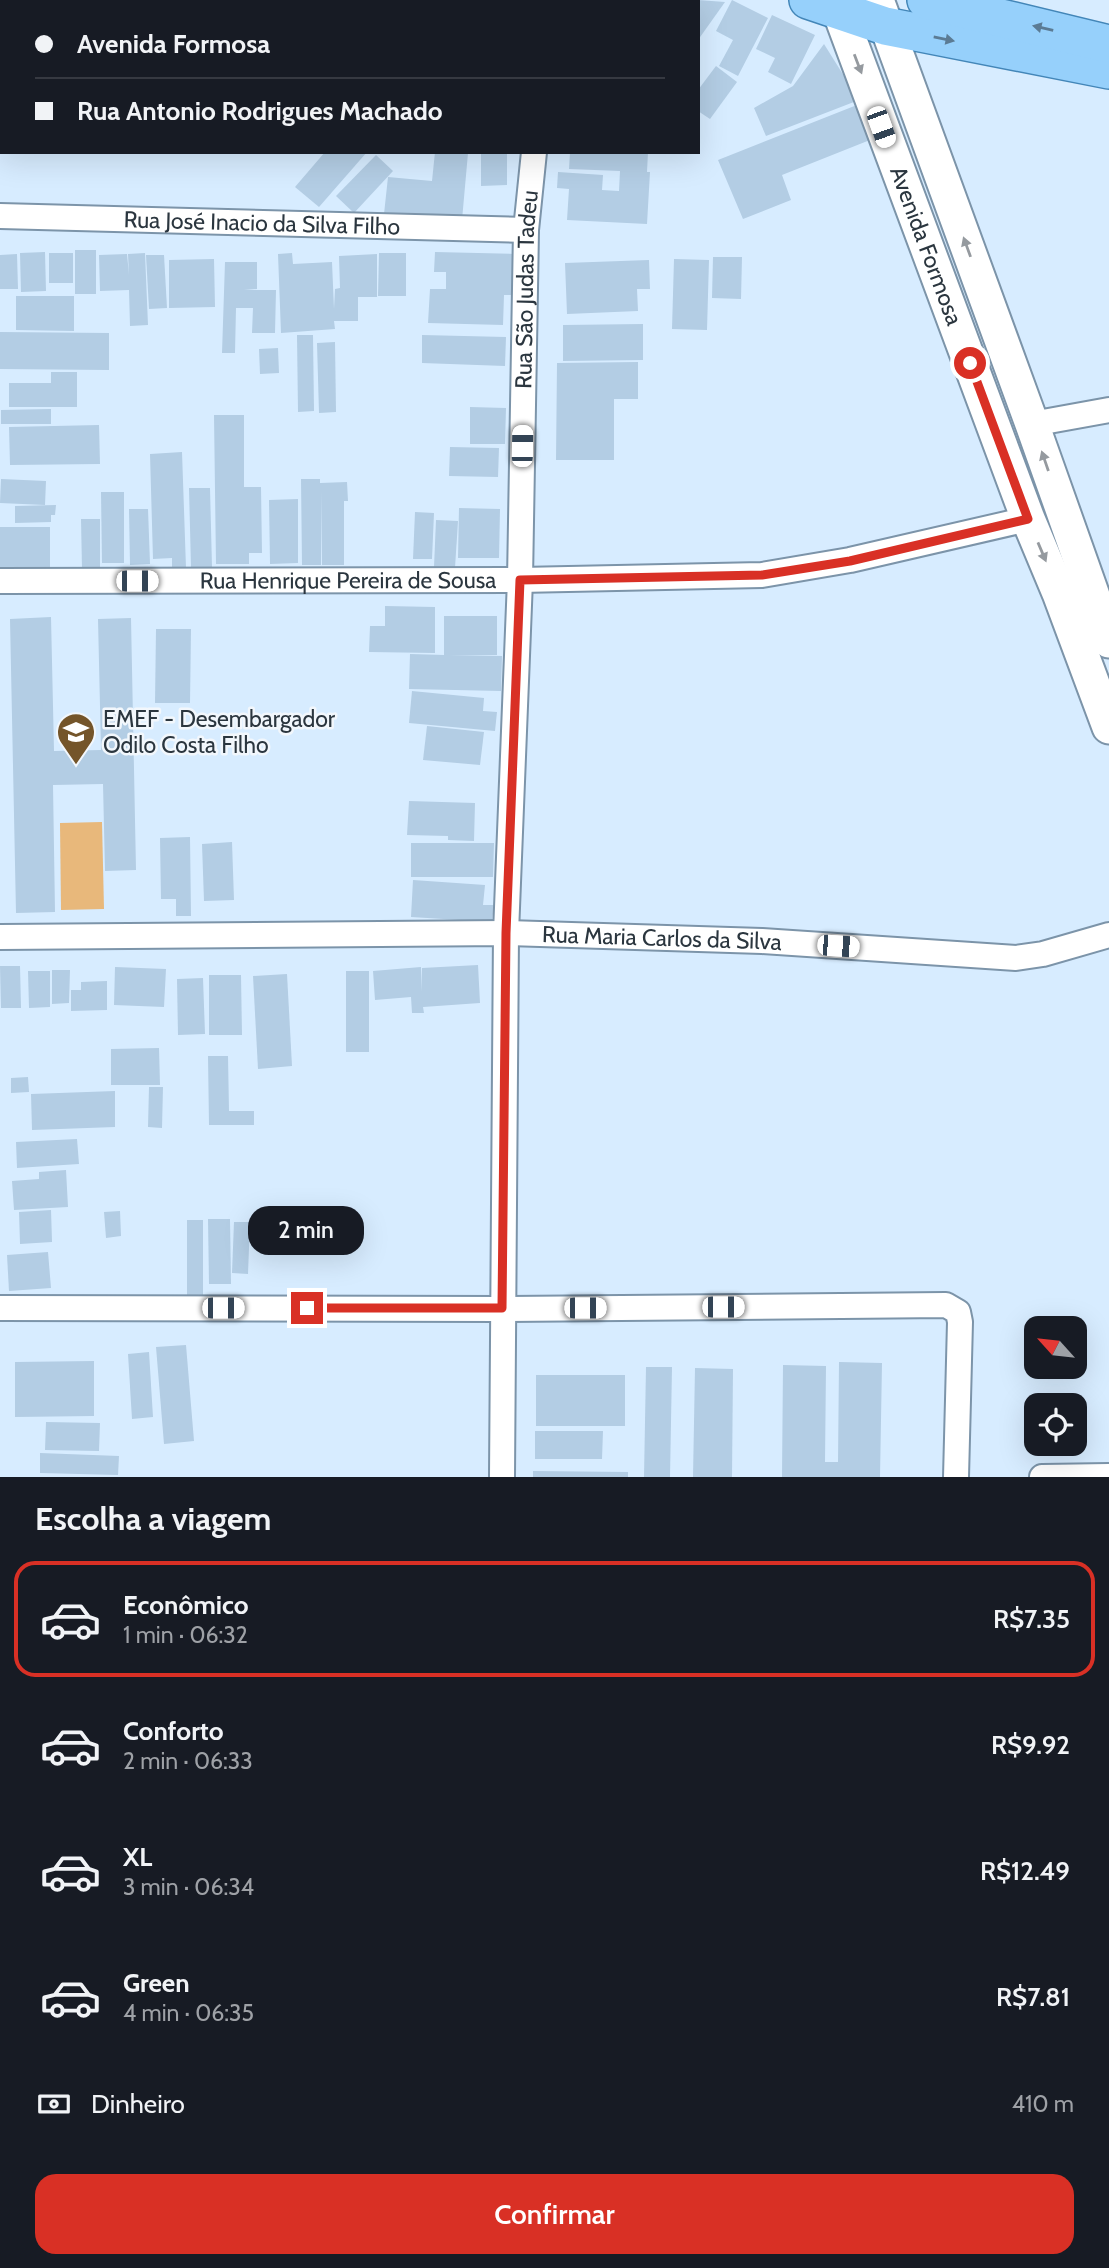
<!DOCTYPE html>
<html lang="pt">
<head>
<meta charset="utf-8">
<style>
  :root { --surface:#171b24; --page:#242831; --text:#f1f3f6; --muted:#9ea1a6; --line:#363941; --accent:#d93025 }
  body { margin:0; font-family:Cabin,sans-serif; background:var(--page); color:var(--text); height:100vh; display:flex; flex-direction:column; font-size:26px; white-space:nowrap }
  * { box-sizing:border-box; margin:0 }
  p { font-size:23px; color:var(--muted) }
  .icon { flex:none; width:38px; height:38px; fill:none; stroke:currentColor; stroke-width:2; stroke-linecap:round; stroke-linejoin:round }
  .map { position:relative; height:1477px; overflow:hidden }
  .panel { display:flex; flex-direction:column; background:var(--surface); flex:1 }
  .panel>* { flex:none }
  .hud { position:absolute; left:0px; top:0px; width:700px; height:154px; box-shadow:0 7px 28px #0002; display:grid; align-content:center; height:154px; padding:0 35px; background:var(--surface) }
  .needle { width:46px; rotate:297deg }
  .buttons { position:absolute; left:1024px; top:1316px; display:grid; gap:14px }
  .buttons a { display:grid; place-items:center; width:63px; height:63px; border-radius:14px; background:var(--surface); box-shadow:0 7px 28px #0002; font-size:35px }
  .end { position:absolute; width:32px; height:32px; margin:-16px; border:9px solid #d93025; background:#fff; box-shadow:0 0 0 4px #fff }
  .from { border-radius:50% }
  .bubble { position:absolute; height:49px; border-radius:21px; background:var(--surface); box-shadow:0 7px 28px #0002; font-size:23px; font-weight:600; line-height:49px; text-align:center }
  .car { position:absolute; width:21px; height:42px; margin:-21px -10px; border-radius:9px; box-shadow:0 0 5px 2px #0007; background:linear-gradient(#fff 24%,#345 0 40%,#fff 0 76%,#345 0 86%,#fff 0) }
  .hud b { display:flex; align-items:center; gap:24px; height:66px; font-size:26px }
  .hud b+b { border-top:2px solid var(--line) }
  .hud i { width:18px; height:18px; background:var(--text) }
  ul { padding:0; list-style:none }
  li { display:flex; align-items:center; gap:21px; height:116px; margin:0 14px 10px; padding:0 21px; border:4px solid transparent; border-radius:21px }
  li div { flex:1 }
  li b { display:block; font-size:26px }
  li em { font-style:normal; font-weight:600 }
  li.selected { border-color:var(--accent) }
  li>.icon { width:63px; height:63px; stroke-width:1.5 }
  h2 { padding:0 35px; font-size:32px; line-height:84px }
  .pay { display:flex; align-items:center; gap:18px; height:77px; padding:0 35px; font-size:26px }
  .pay p { margin-inline-start:auto }
  .button { display:flex; gap:14px; margin-top:auto; padding:14px 35px }
  .button a { flex:1; height:80px; border-radius:21px; background:var(--accent); color:#fff; font-size:28px; font-weight:600; line-height:80px; text-align:center }
  .map>svg:first-child { display:block }
  .green { fill:#e8b87b }
  .building { fill:#b3cde4 }
  .lines { fill:none; stroke-linecap:round; stroke-linejoin:round }
  .minor-casing { stroke:#7c94a9; stroke-width:28 }
  .secondary-casing { stroke:#7c94a9; stroke-width:37 }
  .primary-casing { stroke:#4386b8; stroke-width:40 }
  .minor { stroke:#fff; stroke-width:24 }
  .secondary { stroke:#fff; stroke-width:33 }
  .primary { stroke:#96d0fb; stroke-width:37 }
  .oneway { fill:#5b7b94 }
  .oneway2 { fill:#959a9f }
  .route { stroke:#d93025; stroke-width:9 }
  .labels { text-anchor:middle; stroke-width:5; stroke-linejoin:round; paint-order:stroke }
  .street-label { font-size:23px; fill:#2b363f; stroke:#f2f7fc }
  .poi-label { font-size:23px; fill:#2b363f; stroke:#f2f7fc; text-anchor:start }
</style>
</head>
<body>
<div class="map">
<svg width="1109" height="1477" viewBox="0 0 1109 1477">
  <rect width="100%" height="100%" fill="#d7ecff"/>
  <path class="green" d="M102 822 104 909 61 910 60 823Z"/>
  <g class="building">
    <path d="M698 0 725 2 698 40Z"/>
    <path d="M732 0 768 18 738 76 719 66 733 40 716 31Z"/>
    <path d="M772 15 815 35 791 84 768 72 775 58 756 49Z"/>
    <path d="M824 44 859 100 766 136 754 108 793 86Z"/>
    <path d="M716 66 737 82 710 119 698 111V90Z"/>
    <path d="M862 103 875 138 782 175 791 200 743 219 718 160Z"/>
    <path d="M325 152H367L319 207 295 187Z"/>
    <path d="M435 152 468 153 462 220 384 214 388 177 432 181Z"/>
    <path d="M481 152H507V185L481 186Z"/>
    <path d="M570 152H648L647 172H650L647 224 567 220 569 189 557 188 558 172 603 175 602 190 619 191 620 171 569 169Z"/>
    <path d="M376 155 393 171 354 213 336 196Z"/>
    <rect x="75" y="250" width="21" height="44"/>
    <path d="M45 252 46 291 21 292 20 253Z"/>
    <path d="M435 252 519 254V295H504L503 325 428 323 430 289H446V272H434Z"/>
    <rect x="49" y="253" width="24" height="30"/>
    <path d="M145 253 148 325 130 326 129 290 100 291 99 255 127 254 129 275 128 254Z"/>
    <path d="M292 253 293 264 332 262 334 309 335 289 340 288 339 256 377 254V297H358V321H334L335 329 281 333 278 254Z"/>
    <path d="M379 253H406V296H378Z"/>
    <path d="M17 254 18 289H0V255Z"/>
    <path d="M146 255H164L167 308 149 309Z"/>
    <path d="M713 257H742L741 299 712 298Z"/>
    <path d="M214 259 215 307 169 308V260Z"/>
    <path d="M674 259 709 260 707 330 672 329Z"/>
    <path d="M649 260 650 289H637L638 311 567 314 565 263Z"/>
    <path d="M225 262H257V289L244 290H276L275 333H252L253 308H236L235 353H222Z"/>
    <path d="M16 296H74V331L16 330Z"/>
    <path d="M643 324V360L563 361V325Z"/>
    <path d="M0 332 109 333V370L0 369Z"/>
    <path d="M297 335H313L314 411 298 412Z"/>
    <path d="M422 335 506 337 505 366 422 363Z"/>
    <path d="M335 342 336 412 319 413 317 343Z"/>
    <path d="M278 348 279 373 260 374 259 349Z"/>
    <path d="M638 362V399H614V460H556L557 363Z"/>
    <path d="M51 372H77V407H9V383H51Z"/>
    <path d="M470 407 506 408 505 444H470Z"/>
    <path d="M51 409V424H1V410Z"/>
    <path d="M214 415H244V487H261L262 553H249V564H216Z"/>
    <path d="M99 425 100 464 10 465 9 427Z"/>
    <path d="M450 447 499 448 498 477 449 476Z"/>
    <path d="M182 452 186 568 172 569V558L153 559 150 454Z"/>
    <path d="M1 479 46 481 45 505 0 503Z"/>
    <path d="M301 479H320V483L347 482 348 501H344V565H322L321 491V565H302Z"/>
    <path d="M189 488H210L212 567H191Z"/>
    <path d="M101 492H124V563H102Z"/>
    <path d="M298 499V563L270 564 269 500Z"/>
    <path d="M56 505 55 515H51V522L15 523V506Z"/>
    <path d="M459 508 500 509 499 558H458Z"/>
    <path d="M129 509H148L150 564 130 565Z"/>
    <path d="M415 512 434 513 432 559H413Z"/>
    <path d="M81 519H100V569H82Z"/>
    <path d="M436 520 458 521 455 568 434 567Z"/>
    <path d="M0 527H50V572H15V567H0Z"/>
    <path d="M385 606 435 607V653L369 652 370 626H385Z"/>
    <path d="M444 616H497V655H449L502 656 501 691 409 689 410 654 444 655Z"/>
    <path d="M51 617 54 751 101 750 98 619 131 618 136 870 105 871 103 784 53 785 55 912 16 913 10 619Z"/>
    <path d="M156 629H191L190 703H155Z"/>
    <path d="M412 691 484 698 483 711 497 712 495 731 409 723Z"/>
    <path d="M427 726 484 732 480 765 423 760Z"/>
    <path d="M409 801 475 803 474 841 448 840V836L407 835Z"/>
    <path d="M190 837 191 916H176V899H161L160 838Z"/>
    <path d="M232 842 234 900 204 901 202 844Z"/>
    <path d="M411 843H494L493 877H411Z"/>
    <path d="M413 880 485 885 483 905H494L492 922 411 917Z"/>
    <path d="M478 965 480 1003 423 1007 424 1013H412L411 997 375 1000 373 971 421 967 422 992V968Z"/>
    <path d="M0 966H20L21 1008H1Z"/>
    <path d="M115 967 166 969 164 1007 114 1005Z"/>
    <path d="M52 970H70L69 1003 52 1004Z"/>
    <path d="M28 971H50V1007L29 1008Z"/>
    <rect x="346" y="971" width="23" height="81"/>
    <path d="M287 974 292 1066 258 1069 253 976Z"/>
    <path d="M209 975H241L242 1035H209Z"/>
    <path d="M203 978 205 1034 178 1035 177 979Z"/>
    <path d="M107 981V1010L71 1011V990H81V982Z"/>
    <path d="M159 1048 160 1085H111V1049Z"/>
    <path d="M208 1056H228L229 1111H254V1125H209Z"/>
    <path d="M28 1077 29 1092 11 1093V1078Z"/>
    <path d="M149 1087H163L162 1128 148 1127Z"/>
    <path d="M115 1091V1127L32 1130 31 1094Z"/>
    <path d="M77 1139 79 1164 17 1168 16 1142Z"/>
    <path d="M66 1170 68 1207 14 1210 12 1181 39 1179V1172Z"/>
    <path d="M51 1210 52 1242 20 1244 19 1212Z"/>
    <path d="M120 1211 121 1236 106 1238 104 1212Z"/>
    <path d="M208 1219H230L231 1284H209Z"/>
    <path d="M187 1220H203V1298L187 1299Z"/>
    <path d="M234 1222H250L248 1274 232 1273Z"/>
    <path d="M48 1252 51 1288 9 1291 7 1255Z"/>
    <path d="M186 1345 194 1441 164 1444 156 1347Z"/>
    <path d="M149 1352 153 1417 132 1419 128 1354Z"/>
    <path d="M94 1361V1416L15 1417V1362Z"/>
    <path d="M839 1362 882 1363 880 1477H782L783 1365 826 1366 825 1462H838Z"/>
    <path d="M646 1367H672L670 1477H644Z"/>
    <path d="M695 1368 733 1369 732 1477H693Z"/>
    <rect x="536" y="1375" width="89" height="51"/>
    <path d="M46 1422 100 1423 99 1451 45 1450Z"/>
    <path d="M535 1431H603L602 1459H535Z"/>
    <path d="M40 1453 119 1456 118 1475 40 1473Z"/>
    <path d="M533 1471 628 1472V1477H533Z"/>
  </g>
  <g class="lines">
    <defs>
      <g id="minor">
        <path d="M549 2 550 0"/>
        <path id="s1" d="M0 216 526 230"/>
        <path d="M1032 424 1109 410"/>
        <path id="s2" d="M0 581 520 580 762 575 850 560 1028 519"/>
        <path id="s3" d="M0 937 506 933 762 941 1016 958 1043 954 1109 935"/>
        <path d="M0 1308 502 1309 946 1305 958 1312 960 1322 956 1477"/>
        <path id="s4" d="M502 1477 506 933 520 580 526 230 534 152"/>
        <path d="M1042 1477 1109 1476"/>
      </g>
      <g id="secondary">
        <path id="s5" d="M835 0 1028 519 1059 593 1109 727"/>
        <path d="M877 0 1032 424 1109 641"/>
      </g>
      <g id="primary">
        <path d="M808 0 885 26 1109 70"/>
        <path d="M926 0 1109 44"/>
      </g>
    </defs>
    <use href="#minor" class="minor-casing"/>
    <use href="#secondary" class="secondary-casing"/>
    <use href="#primary" class="primary-casing"/>
    <use href="#minor" class="minor"/>
    <use href="#secondary" class="secondary"/>
    <use href="#primary" class="primary"/>
  </g>
  <defs><path id="oneway-solid" d="M-6-.8H1V-3.2L6.5 0L1 3.2V.8H-6Z" transform="scale(1.75)"/></defs>
  <g class="oneway">
    <use href="#oneway-solid" transform="translate(1043 28) rotate(-167)"/>
    <use href="#oneway-solid" transform="translate(944 39) rotate(11)"/>
  </g>
  <g class="oneway2">
    <use href="#oneway-solid" transform="translate(858 64) rotate(69)"/>
    <use href="#oneway-solid" transform="translate(967 247) rotate(-110)"/>
    <use href="#oneway-solid" transform="translate(1045 461) rotate(-109)"/>
    <use href="#oneway-solid" transform="translate(1042 552) rotate(67)"/>
  </g>
  <g class="lines">
    <path class="route" d="M307 1308H502L506 933 520 580 762 575 850 561 1028 519 970 363"/>
  </g>
  <defs>
    <symbol id="school-pin" viewBox="-11 -11 22 30"><path d="M0 17L-7.5 6A9.5 9.5 0 1 1 7.5 6Z" fill="#74552a" stroke="#f2f7fc"/><path d="M0-5L7-2L0 1L-7-2ZM-4 1L0 2.5L4 1V4Q0 6-4 4Z" fill="#fff"/></symbol>
  </defs>
  <g fill-rule="evenodd">
    <use href="#school-pin" x="54" y="710" width="44" height="60"/>
  </g>
  <g class="labels">
    <g class="street-label">
      <text dy="8" stroke="none"><textPath href="#s1" startOffset="262">Rua José Inacio da Silva Filho</textPath></text>
      <text dy="8" stroke="none"><textPath href="#s5" startOffset="262">Avenida Formosa</textPath></text>
      <text dy="8" stroke="none"><textPath href="#s4" startOffset="1188">Rua São Judas Tadeu</textPath></text>
      <text dy="8" stroke="none"><textPath href="#s2" startOffset="348">Rua Henrique Pereira de Sousa</textPath></text>
      <text dy="8" stroke="none"><textPath href="#s3" startOffset="662">Rua Maria Carlos da Silva</textPath></text>
    </g>
    <g class="poi-label">
      <text x="103" y="727">EMEF - Desembargador<tspan x="103" dy="26">Odilo Costa Filho</tspan></text>
    </g>
  </g>
</svg>
<div class="buttons">
<a><svg class="needle" viewBox="-14 -14 28 28"><path d="M0-13l5 13h-10z" fill="#e53935"/><path d="M0 13l5-13h-10z" fill="#9ea1a6"/></svg></a>
<a><svg class="icon" aria-label="locate" viewBox="0 0 24 24"><circle cx="12" cy="12" r="6"/><path d="M12 2v4M12 18v4M2 12h4M18 12h4"/></svg></a>
</div>
<i class="end from" style="left:970px;top:363px"></i>
<i class="end" style="left:307px;top:1308px"></i>
<div class="bubble" style="left:248px;top:1206px;width:116px">2 min</div>
<i class="car" style="left:881px;top:127px;rotate:160deg"></i>
<i class="car" style="left:522px;top:446px;rotate:1deg"></i>
<i class="car" style="left:137px;top:581px;rotate:90deg"></i>
<i class="car" style="left:838px;top:946px;rotate:94deg"></i>
<i class="car" style="left:723px;top:1307px;rotate:90deg"></i>
<i class="car" style="left:223px;top:1308px;rotate:90deg"></i>
<i class="car" style="left:585px;top:1308px;rotate:90deg"></i>
<div class="hud">
<b><i class="from"></i>Avenida Formosa</b>
<b><i></i>Rua Antonio Rodrigues Machado</b>
</div>
</div>
<section class="panel">
<h2>Escolha a viagem</h2>
<ul>
<li class="selected"><svg class="icon" aria-label="car" viewBox="0 0 24 24"><path d="M5 17H2v-5l4-1 3-4h7l3 4 3 1v5h-3M9 17h6M6 11h13"/><circle cx="7" cy="17" r="2"/><circle cx="17" cy="17" r="2"/></svg><div><b>Econômico</b><p>1 min · 06:32</p></div><em>R$7.35</em></li>
<li><svg class="icon" aria-label="car" viewBox="0 0 24 24"><path d="M5 17H2v-5l4-1 3-4h7l3 4 3 1v5h-3M9 17h6M6 11h13"/><circle cx="7" cy="17" r="2"/><circle cx="17" cy="17" r="2"/></svg><div><b>Conforto</b><p>2 min · 06:33</p></div><em>R$9.92</em></li>
<li><svg class="icon" aria-label="car" viewBox="0 0 24 24"><path d="M5 17H2v-5l4-1 3-4h7l3 4 3 1v5h-3M9 17h6M6 11h13"/><circle cx="7" cy="17" r="2"/><circle cx="17" cy="17" r="2"/></svg><div><b>XL</b><p>3 min · 06:34</p></div><em>R$12.49</em></li>
<li><svg class="icon" aria-label="car" viewBox="0 0 24 24"><path d="M5 17H2v-5l4-1 3-4h7l3 4 3 1v5h-3M9 17h6M6 11h13"/><circle cx="7" cy="17" r="2"/><circle cx="17" cy="17" r="2"/></svg><div><b>Green</b><p>4 min · 06:35</p></div><em>R$7.81</em></li>
</ul>
<div class="pay"><svg class="icon" aria-label="cash" viewBox="0 0 24 24"><path d="M3 7h18v10H3z"/><circle cx="12" cy="12" r="2"/></svg>Dinheiro<p>410 m</p></div>
<div class="button"><a>Confirmar</a></div>
</section>
</body>
</html>
